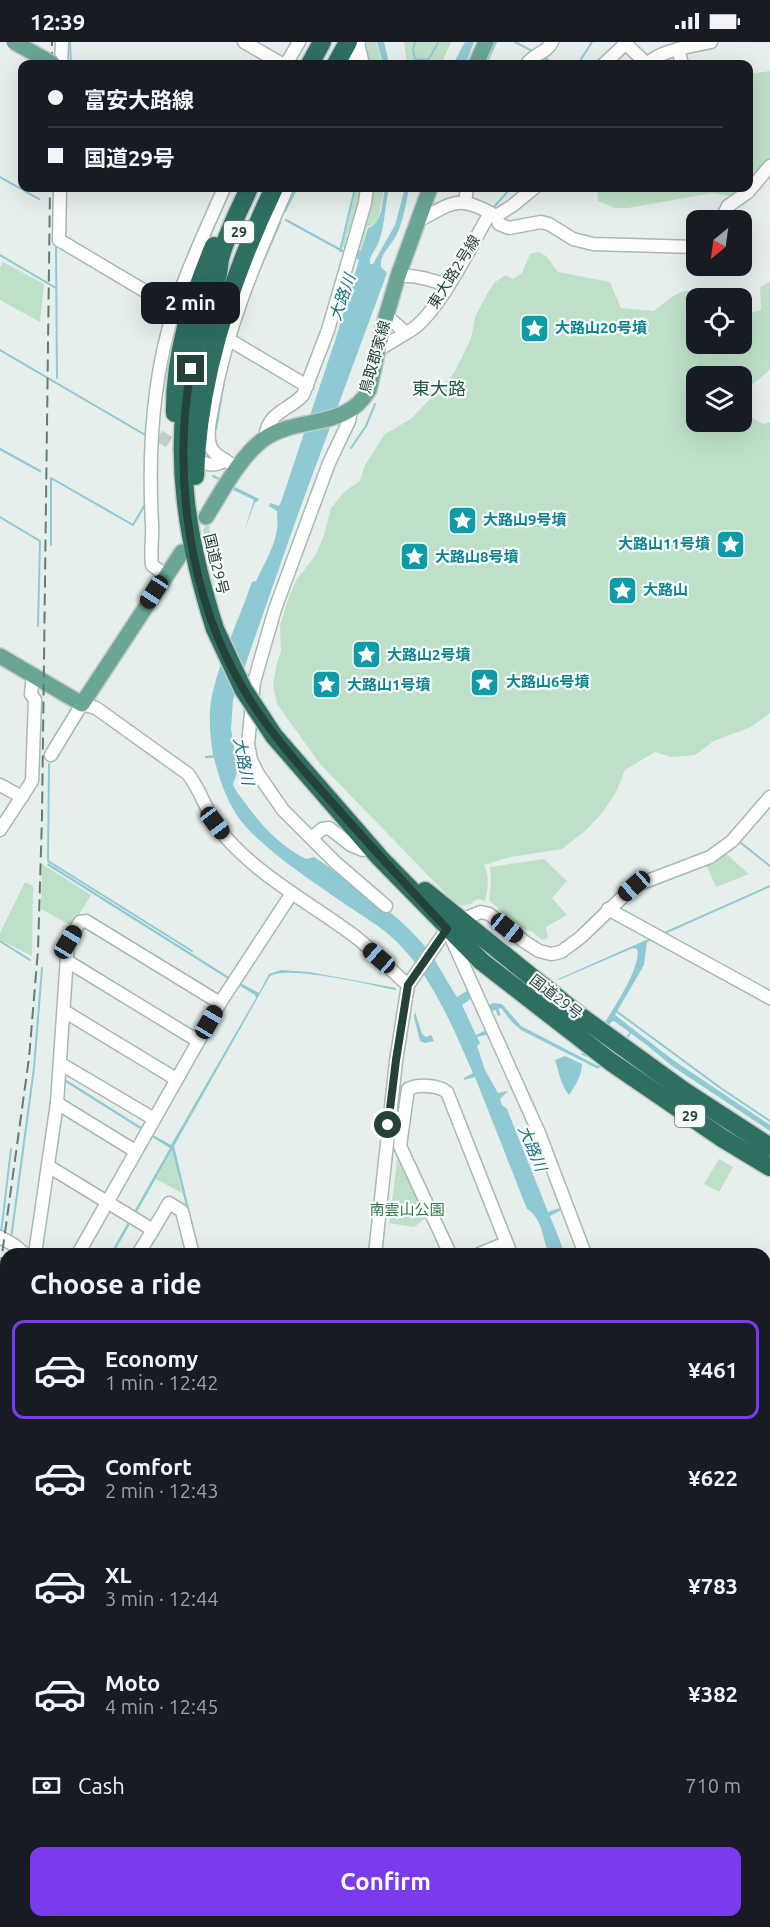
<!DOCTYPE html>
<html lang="en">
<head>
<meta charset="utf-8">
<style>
  :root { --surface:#171b24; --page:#242831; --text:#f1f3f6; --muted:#9ea1a6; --line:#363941; --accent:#7c3aed }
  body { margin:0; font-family:Ubuntu,"Noto Sans JP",sans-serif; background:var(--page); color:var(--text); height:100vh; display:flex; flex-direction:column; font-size:22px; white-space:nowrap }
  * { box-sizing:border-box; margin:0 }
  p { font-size:20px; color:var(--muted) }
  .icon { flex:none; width:33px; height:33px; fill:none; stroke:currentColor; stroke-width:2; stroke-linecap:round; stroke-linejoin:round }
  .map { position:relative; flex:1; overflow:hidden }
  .details { position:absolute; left:0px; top:1206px; width:771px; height:680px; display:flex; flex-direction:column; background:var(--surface); border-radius:18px 18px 0 0; box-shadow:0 6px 24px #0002 }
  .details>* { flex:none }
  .banner { position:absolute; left:18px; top:18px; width:735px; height:132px; border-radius:12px; box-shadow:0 6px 24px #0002; display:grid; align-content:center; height:132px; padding:0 30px; background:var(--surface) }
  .needle { width:39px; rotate:209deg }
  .fabs { position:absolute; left:686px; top:168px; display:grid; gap:12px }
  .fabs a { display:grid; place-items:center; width:66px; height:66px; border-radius:12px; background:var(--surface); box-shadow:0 6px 24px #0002; font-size:30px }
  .end { position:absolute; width:27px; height:27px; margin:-14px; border:8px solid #24423a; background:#fff; box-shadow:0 0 0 3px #fff }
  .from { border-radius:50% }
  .bubble { position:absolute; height:42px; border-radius:12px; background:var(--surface); box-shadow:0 6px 24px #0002; font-size:20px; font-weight:700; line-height:42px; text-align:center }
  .car { position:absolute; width:18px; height:36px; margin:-18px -9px; border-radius:8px; box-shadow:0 0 4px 2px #0007; background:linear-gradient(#222 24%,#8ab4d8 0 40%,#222 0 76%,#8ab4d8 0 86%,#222 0) }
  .banner b { display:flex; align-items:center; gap:21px; height:57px; font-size:22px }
  .banner b+b { border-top:2px solid var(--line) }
  .banner i { width:15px; height:15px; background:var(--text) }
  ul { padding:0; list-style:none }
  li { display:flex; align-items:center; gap:18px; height:99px; margin:0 12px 9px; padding:0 18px; border:3px solid transparent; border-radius:12px }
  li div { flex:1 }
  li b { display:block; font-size:22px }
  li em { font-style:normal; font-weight:700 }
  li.current { border-color:var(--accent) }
  li>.icon { width:54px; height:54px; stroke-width:1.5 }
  h2 { padding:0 30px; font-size:27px; line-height:72px }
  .pay { display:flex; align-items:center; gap:15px; height:66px; padding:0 30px; font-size:22px }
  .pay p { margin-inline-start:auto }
  .button { display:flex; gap:12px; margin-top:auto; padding:12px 30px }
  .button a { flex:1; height:69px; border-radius:12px; background:var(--accent); color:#fff; font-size:24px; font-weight:700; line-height:69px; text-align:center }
  .status { display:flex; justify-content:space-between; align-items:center; height:42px; padding:0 30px; background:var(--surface); direction:ltr }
  .status svg { height:16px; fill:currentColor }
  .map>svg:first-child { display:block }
  .green { fill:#bfe0c8 }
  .water { fill:#8ec9d4 }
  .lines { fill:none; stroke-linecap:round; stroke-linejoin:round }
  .stream { stroke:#8ec9d4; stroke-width:2 }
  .minor-tunnel { stroke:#bfccc8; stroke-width:12; stroke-dasharray:12 6; stroke-linecap:butt }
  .minor-casing { stroke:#a8b8b2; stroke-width:15 }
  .major-casing { stroke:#c2cac8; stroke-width:18 }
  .highway-casing { stroke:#c2cac8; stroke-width:21 }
  .minor { stroke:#fff; stroke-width:12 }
  .major { stroke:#6aa596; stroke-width:15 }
  .highway { stroke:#2f6f62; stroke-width:18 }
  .rail { stroke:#5f7d75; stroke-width:2; stroke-dasharray:12 6; stroke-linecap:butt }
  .major-bridge-casing { stroke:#c2cac8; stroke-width:18; stroke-linecap:butt }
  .highway-bridge-casing { stroke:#c2cac8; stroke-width:21; stroke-linecap:butt }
  .major-bridge { stroke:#6aa596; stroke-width:15 }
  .highway-bridge { stroke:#2f6f62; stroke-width:18 }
  .route { stroke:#24423a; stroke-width:8 }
  .labels { text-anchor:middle; stroke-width:4.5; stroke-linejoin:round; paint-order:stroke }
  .shield { fill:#f7fbf9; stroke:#637a73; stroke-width:1.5 }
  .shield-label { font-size:14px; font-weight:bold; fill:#24423a }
  .street-label { font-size:15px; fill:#24423a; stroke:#f7fbf9 }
  .culture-label { font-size:15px; font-weight:bold; fill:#0d838f; stroke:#f7fbf9; text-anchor:start }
  .park-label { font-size:15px; fill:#2d7a4b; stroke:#f7fbf9 }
  .water-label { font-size:16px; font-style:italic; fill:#1c6f80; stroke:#f7fbf9 }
  .quarter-label { font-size:18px; fill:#1f5548; stroke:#f7fbf9 }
</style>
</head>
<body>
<div class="status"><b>12:39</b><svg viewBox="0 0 49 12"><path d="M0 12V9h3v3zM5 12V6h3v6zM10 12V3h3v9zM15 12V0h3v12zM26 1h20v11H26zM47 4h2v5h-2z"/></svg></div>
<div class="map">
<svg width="770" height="1885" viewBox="0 0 770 1885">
  <rect width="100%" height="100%" fill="#e6efeb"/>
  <g class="green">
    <path d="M366 0H376L382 22H365L362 6Z"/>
    <path d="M404 0H451L441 22H407Z"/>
    <path d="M770 29V117L749 142V32Z"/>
    <path d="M356 146H363L358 172 346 194 348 195 357 181 348 211 344 210 345 206 342 205Z"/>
    <path d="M370 146H384L378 179 375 182 367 185 361 209 353 208Z"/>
    <path d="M597 146H746L732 154 712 151 628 166H614L598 159Z"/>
    <path d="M539 210 546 214 558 230 610 240 621 266 654 269C680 248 683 243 716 256H696V302H741V267L751 271 761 268 760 245 770 240V328L751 344 741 359V334H696V380H741V363L746 373 763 382 770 380V671L751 685 714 699 695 713 671 715 655 710 625 728 616 750 603 770 585 789 562 807 510 815 484 823C490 836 488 845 485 859L478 857 473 859V861L462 864 452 858 320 722 277 662 273 643 277 620 281 609 280 583 290 552 297 537 315 514 324 493 331 466 345 449 360 439 364 425 384 393 412 376 454 331 471 297 475 275 487 252 495 240 506 233 513 237 522 231 530 212Z"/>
    <path d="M3 220 44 242 40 280 0 258V226Z"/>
    <path d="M209 480 214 545 203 488Z"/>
    <path d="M726 812 749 832 716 845 706 822Z"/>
    <path d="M544 817 567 839 552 856 567 873 546 885 548 896 542 898 533 890 519 885 489 858 491 839 490 825Z"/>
    <path d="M42 822 91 853 72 884 41 867Z"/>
    <path d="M25 840 33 844 32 914 0 898V891Z"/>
    <path d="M172 1108 182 1151 156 1137Z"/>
    <path d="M398 1112 427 1175 414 1185 389 1181Z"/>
    <path d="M719 1117 733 1125 719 1150 704 1142Z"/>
  </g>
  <g class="water">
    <path d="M377 0H384L389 22H383Z"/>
    <path d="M465 0H474L466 21 453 22Z"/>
    <path d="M385 146H389C385 164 385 182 379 199 376 208 369 213 370 222H373L395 183 405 146H409C406 161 404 177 397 192 392 203 379 212 381 225L387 231 298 472 233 658 231 687 238 728 233 742C235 749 239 752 243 758 260 782 279 803 306 817L314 815C349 839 395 869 422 901 436 917 445 937 457 955L468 948 472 956 462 963 476 993 486 988 489 992 477 995 480 1001 477 1004 485 1028 498 1051 508 1049 500 1057 502 1063 507 1067 548 1170 560 1166V1169L550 1174 565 1212H549C543 1198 542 1175 527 1167L475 1035 464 1038V1036L473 1031C453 986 433 936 398 901 381 884 359 872 339 858 309 837 271 812 246 785 229 766 220 740 214 716H205V714L213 713C210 694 208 673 212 653 221 615 239 577 252 540L256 539C264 522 274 506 277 488 278 481 277 474 277 469L269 464 270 461 279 464 281 460 336 296 359 218 351 214 353 209H361L368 186C383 182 382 159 385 146Z"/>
    <path d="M235 445 259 457 257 460H255L244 490 254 458 233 448Z"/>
    <path d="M48 821 229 935 228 937 47 823Z"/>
    <path d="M770 843V845L647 900 644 923 615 973 673 1018 770 1083V1089L672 1024 648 1004 614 979 611 980 601 997 586 1015 581 1012C586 1004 593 998 598 990 609 975 643 923 637 907L633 906 561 937 556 938Z"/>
    <path d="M281 928 309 930 396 946V948C371 943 289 923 270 934L174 1104 200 1212H198L172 1108 113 1212H110L170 1106 152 1095 153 1093 171 1103 256 956 255 953 239 943 240 941 259 951 269 932Z"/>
    <path d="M493 961 502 962 521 984 598 1024 618 1003 619 1004 598 1027 521 988 512 980 501 966 498 967 501 973 498 974 496 968 491 969 485 965Z"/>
    <path d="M415 970 422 992 426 995 431 993 434 999 425 1001 420 999 414 975Z"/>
    <path d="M565 1014 582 1022C582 1033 575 1044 569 1053 561 1044 559 1030 555 1018Z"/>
    <path d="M65 1037 141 1085 140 1087 64 1039Z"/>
    <path d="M765 1579 770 1587V1619L765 1611Z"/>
  </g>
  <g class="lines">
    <g class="stream">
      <path d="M70 0 71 22"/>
      <path d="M415 0 413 8 415 17 428 18 438 1"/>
      <path d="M515 0 534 10"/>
      <path d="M542 15 555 22"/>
      <path d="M486 22 496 0"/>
      <path d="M578 22 592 0"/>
      <path d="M0 135 39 157"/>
      <path d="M492 167 511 146"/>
      <path d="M285 169 297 146"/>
      <path d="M286 178 346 211"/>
      <path d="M56 202 57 336"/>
      <path d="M340 209 355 146"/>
      <path d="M0 213 56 246"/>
      <path d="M258 231 280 181"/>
      <path d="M0 308 147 394"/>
      <path d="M216 387 225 333"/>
      <path d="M351 406 366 384 375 362"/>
      <path d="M0 407 40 429"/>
      <path d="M213 434 219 437"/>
      <path d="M0 475 40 499 38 584"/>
      <path d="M51 503V436L133 483 147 459"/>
      <path d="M741 801 770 824"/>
      <path d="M48 817 49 722"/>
      <path d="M48 819 192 909"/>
      <path d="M0 899 30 918"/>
      <path d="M616 969 722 1047 770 1079"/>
      <path d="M625 998 632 989"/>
      <path d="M1 1191 11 1107"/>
      <path d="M11 1197 34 1026 42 926"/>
      <path d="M0 1282 6 1236"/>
      <path d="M0 1361 6 1366"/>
    </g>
    <path class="minor-tunnel" d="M159 394 187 411"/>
    <defs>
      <g id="minor">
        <path d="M244 0 282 22"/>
        <path d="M358 2 363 22"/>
        <path d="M678 7 682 22"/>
        <path d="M61 22 62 0"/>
        <path d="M286 22 299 0"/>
        <path d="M346 22 359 0"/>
        <path d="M527 22C534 11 546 12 552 0"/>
        <path d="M604 22 624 3H627L647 22"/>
        <path d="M647 22C663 7 690 5 711 0"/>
        <path d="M60 146 59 198 175 267"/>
        <path d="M465 160 467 146"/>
        <path d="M496 174 499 182 509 186 541 180 549 182 573 197 593 202 696 205"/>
        <path d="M721 178 728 164 748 150 770 124"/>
        <path d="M418 179C454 160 458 152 496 174L512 164 534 146"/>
        <path d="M398 234C416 233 431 237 447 244"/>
        <path d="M387 274 406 291C436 278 472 201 490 171"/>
        <path d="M228 297 307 344"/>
        <path d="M378 308 406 291"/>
        <path d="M351 368 349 379 329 421 275 567 254 640 248 702 251 718 258 732 283 768 336 821 386 864"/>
        <path d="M265 396C268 369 287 370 303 353L328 288 365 161 367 146"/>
        <path d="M204 421C212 424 218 423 225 418"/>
        <path d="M238 426C229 420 213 414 210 403 206 391 211 374 213 362 227 284 256 218 287 146"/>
        <path d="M165 533 152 523C150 509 153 495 152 482 148 410 152 337 174 268 187 226 207 186 224 146"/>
        <path d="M51 713 82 662 96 666 188 732C202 750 207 773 222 791 259 835 312 862 357 896 375 910 390 928 408 943"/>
        <path d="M0 743 22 755"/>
        <path d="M0 788 32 739 35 658 31 652 33 633"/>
        <path d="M312 796 322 787 329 786 351 803 363 808"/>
        <path d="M608 867 770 956"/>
        <path d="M449 891 539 1091 585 1212"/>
        <path d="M67 919 198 999"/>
        <path d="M64 969 176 1037"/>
        <path d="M61 1022 154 1077"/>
        <path d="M57 1061 135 1109"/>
        <path d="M48 1124 153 1188 138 1212"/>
        <path d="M153 1188 169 1161 182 1169 192 1209 190 1212"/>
        <path d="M0 1195 14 1203 25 1212"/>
        <path d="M35 1212 57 1061 68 900 80 880 86 879 220 961"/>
        <path d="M78 1212 220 961 292 851"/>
        <path d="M375 1212 396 1019 408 943 447 887 460 878 481 870 489 872 525 900 539 909 551 912 561 910 581 895 634 844 710 815 732 799 770 755"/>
        <path d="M450 1212 400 1104 408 1047C418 1042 438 1043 447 1050L511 1212"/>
        <path d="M479 1212 506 1201"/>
        <path d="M765 1458 770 1454"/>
        <path d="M0 1483 3 1442"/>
        <path d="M0 1524 6 1528"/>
        <path d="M765 1544 770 1551"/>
        <path d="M0 1564 6 1568"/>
        <path d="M765 1668 770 1677"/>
        <path d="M765 1694 770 1691"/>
        <path d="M0 1707 6 1697"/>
        <path d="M765 1777 770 1785"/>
        <path d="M0 1778 6 1782"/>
        <path d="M0 1847 6 1850"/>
        <path d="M765 1859 770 1855"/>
        <path d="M53 1880 61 1885"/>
        <path d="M161 1880 170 1885"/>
        <path d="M420 1880 422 1885"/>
        <path d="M535 1880 537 1885"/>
        <path d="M609 1880 612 1885"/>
        <path d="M674 1880 676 1885"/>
        <path d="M202 1885 203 1880"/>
        <path d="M266 1885 268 1880"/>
        <path d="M346 1885 361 1880"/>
        <path d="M500 1885 512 1880"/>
        <path d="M717 1885 731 1880"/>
      </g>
      <g id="major">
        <path d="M476 22 486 0"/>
        <path d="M206 475C221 451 241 413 264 397 298 373 345 389 369 348L383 285 398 234 430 146"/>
        <path d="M0 614 82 662 182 510"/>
      </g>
      <g id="highway">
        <path d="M310 22 322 0"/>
        <path d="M336 22 348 0"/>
        <path d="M175 371C174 313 192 257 214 204"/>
        <path d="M195 434C198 333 231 236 274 146"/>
        <path d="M215 587C188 503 172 415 191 327 197 296 209 266 217 235 219 230 219 223 220 217 226 193 239 169 249 146"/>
        <path d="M274 694 380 816 481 919 611 1020 722 1096 770 1125"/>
        <path d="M425 849 580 974 684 1049 770 1105"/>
      </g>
    </defs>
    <use href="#minor" class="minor-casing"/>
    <use href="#major" class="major-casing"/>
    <use href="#highway" class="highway-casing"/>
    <use href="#minor" class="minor"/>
    <use href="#major" class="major"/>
    <use href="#highway" class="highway"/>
    <g class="rail">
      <path d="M52 22V0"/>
      <path d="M0 1227 29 1016 38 908 42 775 50 146"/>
    </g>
    <defs>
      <path id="major-bridge" d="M14 0 53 22"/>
      <path id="highway-bridge" d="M215 587 243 647 274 694"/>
    </defs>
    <use href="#major-bridge" class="major-bridge-casing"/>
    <use href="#highway-bridge" class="highway-bridge-casing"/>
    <use href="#major-bridge" class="major-bridge"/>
    <use href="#highway-bridge" class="highway-bridge"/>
  </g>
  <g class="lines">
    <path class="route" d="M191 327C172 432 189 556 244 648 270 692 304 729 337 766 373 807 410 847 447 887L408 943 396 1018 388 1083"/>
  </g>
  <defs>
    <symbol id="sight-square" viewBox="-11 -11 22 22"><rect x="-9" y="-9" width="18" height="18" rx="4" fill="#0f9aa8" stroke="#f7fbf9"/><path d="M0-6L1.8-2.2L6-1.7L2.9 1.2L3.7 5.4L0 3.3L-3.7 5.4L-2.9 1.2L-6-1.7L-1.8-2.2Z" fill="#fff"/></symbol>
  </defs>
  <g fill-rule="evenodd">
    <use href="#sight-square" x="518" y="270" width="33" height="33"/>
    <use href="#sight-square" x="446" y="462" width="33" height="33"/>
    <use href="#sight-square" x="714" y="486" width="33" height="33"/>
    <use href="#sight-square" x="398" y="498" width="33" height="33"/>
    <use href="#sight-square" x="606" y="532" width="33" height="33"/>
    <use href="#sight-square" x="350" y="596" width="33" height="33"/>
    <use href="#sight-square" x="468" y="624" width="33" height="33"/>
    <use href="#sight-square" x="310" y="626" width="33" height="33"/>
  </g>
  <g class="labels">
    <g class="shield">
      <rect x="224" y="179" width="30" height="22" rx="4.5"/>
      <rect x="675" y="1063" width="30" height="22" rx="4.5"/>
    </g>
    <g class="shield-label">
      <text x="239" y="195">29</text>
      <text x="690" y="1079">29</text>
    </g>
    <g class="street-label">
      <text transform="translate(454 230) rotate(-58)" y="5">東大路2号線</text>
      <text transform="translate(375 315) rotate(-74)" y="5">鳥取郡家線</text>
      <text transform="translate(216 522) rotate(76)" y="5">国道29号</text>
      <text transform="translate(556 955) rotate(38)" y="5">国道29号</text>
    </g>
    <g class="culture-label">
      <text x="555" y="291">大路山20号墳</text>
      <text x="483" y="483">大路山9号墳</text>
      <text x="710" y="507" text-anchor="end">大路山11号墳</text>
      <text x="435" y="520">大路山8号墳</text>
      <text x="643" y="553">大路山</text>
      <text x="387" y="618">大路山2号墳</text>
      <text x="506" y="645">大路山6号墳</text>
      <text x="347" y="648">大路山1号墳</text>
    </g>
    <g class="park-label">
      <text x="407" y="1173">南雲山公園</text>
    </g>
    <g class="water-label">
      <text transform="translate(342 255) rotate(-71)" y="6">大路川</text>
      <text transform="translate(244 719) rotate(79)" y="6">大路川</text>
      <text transform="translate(533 1106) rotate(67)" y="6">大路川</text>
    </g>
    <g class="quarter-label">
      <text x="439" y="353">東大路</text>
    </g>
  </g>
</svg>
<div class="fabs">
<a><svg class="needle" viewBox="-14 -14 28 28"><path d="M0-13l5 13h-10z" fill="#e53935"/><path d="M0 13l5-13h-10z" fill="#9ea1a6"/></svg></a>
<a><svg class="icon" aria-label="locate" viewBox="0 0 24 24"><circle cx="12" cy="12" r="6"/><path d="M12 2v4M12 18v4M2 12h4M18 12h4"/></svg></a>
<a><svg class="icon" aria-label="layers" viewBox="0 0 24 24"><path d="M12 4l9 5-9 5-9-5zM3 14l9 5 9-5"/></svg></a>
</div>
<i class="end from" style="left:388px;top:1083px"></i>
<i class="end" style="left:191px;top:327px"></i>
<div class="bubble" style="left:141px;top:240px;width:99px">2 min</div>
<i class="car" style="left:154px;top:550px;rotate:213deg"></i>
<i class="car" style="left:215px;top:781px;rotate:143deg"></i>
<i class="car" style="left:634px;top:844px;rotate:229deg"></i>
<i class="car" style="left:507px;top:886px;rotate:129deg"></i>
<i class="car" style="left:68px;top:900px;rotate:31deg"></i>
<i class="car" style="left:379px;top:916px;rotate:311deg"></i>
<i class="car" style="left:209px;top:980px;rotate:30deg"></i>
<div class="banner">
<b><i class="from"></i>富安大路線</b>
<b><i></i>国道29号</b>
</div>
<section class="details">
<h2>Choose a ride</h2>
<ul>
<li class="current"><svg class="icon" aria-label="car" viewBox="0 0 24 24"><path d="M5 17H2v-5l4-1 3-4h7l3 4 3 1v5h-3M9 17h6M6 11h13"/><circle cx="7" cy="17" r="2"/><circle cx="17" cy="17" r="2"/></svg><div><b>Economy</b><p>1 min · 12:42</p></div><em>¥461</em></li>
<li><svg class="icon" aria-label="car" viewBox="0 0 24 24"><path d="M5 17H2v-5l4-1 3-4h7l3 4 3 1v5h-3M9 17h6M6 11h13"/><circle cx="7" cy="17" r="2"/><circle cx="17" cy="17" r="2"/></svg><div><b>Comfort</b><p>2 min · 12:43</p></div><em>¥622</em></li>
<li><svg class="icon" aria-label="car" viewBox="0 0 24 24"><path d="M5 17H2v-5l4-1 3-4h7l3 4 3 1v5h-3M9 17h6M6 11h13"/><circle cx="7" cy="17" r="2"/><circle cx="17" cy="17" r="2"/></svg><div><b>XL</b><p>3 min · 12:44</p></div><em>¥783</em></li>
<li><svg class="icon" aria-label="car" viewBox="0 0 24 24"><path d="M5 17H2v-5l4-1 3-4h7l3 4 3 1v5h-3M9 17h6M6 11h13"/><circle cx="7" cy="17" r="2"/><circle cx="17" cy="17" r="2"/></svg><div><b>Moto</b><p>4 min · 12:45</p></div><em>¥382</em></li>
</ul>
<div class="pay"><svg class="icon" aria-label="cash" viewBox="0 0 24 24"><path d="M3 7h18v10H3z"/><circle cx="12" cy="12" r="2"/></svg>Cash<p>710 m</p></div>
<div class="button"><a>Confirm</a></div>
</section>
</div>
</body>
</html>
